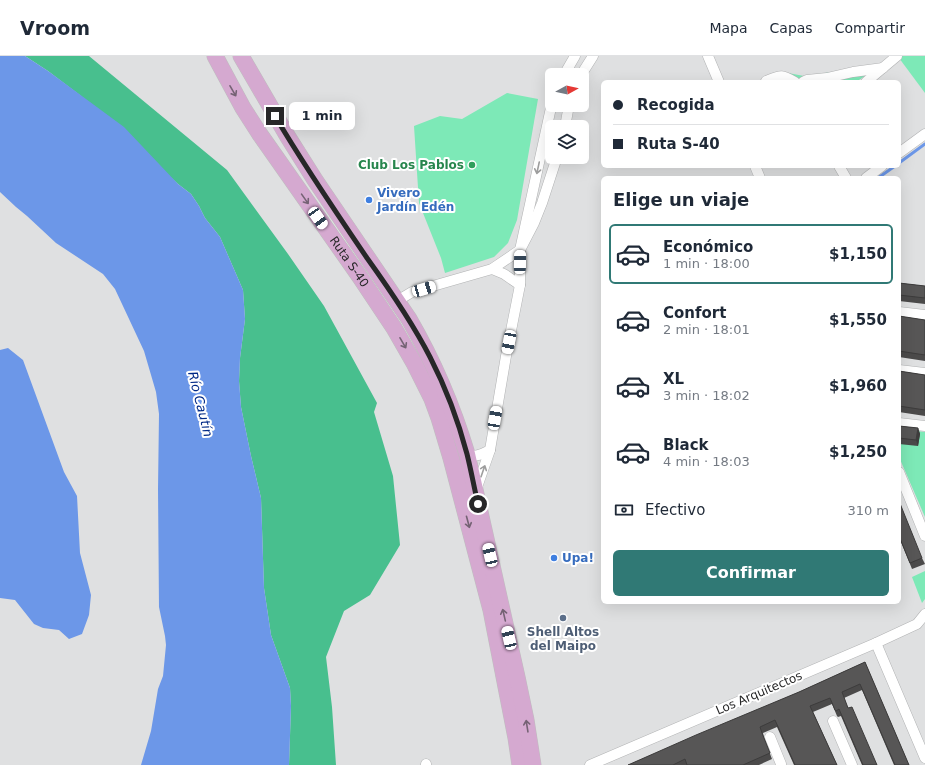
<!DOCTYPE html>
<html lang="es">
<head>
<meta charset="utf-8">
<style>
  :root { --surface:#fff; --page:#f6f6f7; --text:#1f2937; --muted:#747a83; --line:#e0e1e3; --accent:#307975 }
  body { margin:0; font-family:"DejaVu Sans",sans-serif; background:var(--page); color:var(--text); height:100vh; display:flex; flex-direction:column; font-size:15px; white-space:nowrap }
  * { box-sizing:border-box; margin:0 }
  p { font-size:13px; color:var(--muted) }
  .icon { flex:none; width:22px; height:22px; fill:none; stroke:currentColor; stroke-width:2; stroke-linecap:round; stroke-linejoin:round }
  .map { position:relative; flex:1; overflow:hidden }
  .panel { position:absolute; left:601px; top:120px; width:300px; height:428px; display:flex; flex-direction:column; background:var(--surface); border-radius:6px; box-shadow:0 4px 16px #0002 }
  .panel>* { flex:none }
  .banner { position:absolute; left:601px; top:24px; width:300px; height:88px; border-radius:6px; box-shadow:0 4px 16px #0002; display:grid; align-content:center; height:88px; padding:0 12px; background:var(--surface) }
  .needle { width:26px; rotate:82deg }
  .tools { position:absolute; left:545px; top:12px; display:grid; gap:8px }
  .tools a { display:grid; place-items:center; width:44px; height:44px; border-radius:6px; background:var(--surface); box-shadow:0 4px 16px #0002; font-size:20px }
  .end { position:absolute; width:18px; height:18px; margin:-9px; border:5px solid #272728; background:#fff; box-shadow:0 0 0 2px #fff }
  .from { border-radius:50% }
  .bubble { position:absolute; height:28px; border-radius:6px; background:var(--surface); box-shadow:0 4px 16px #0002; font-size:13px; font-weight:800; line-height:28px; text-align:center }
  .car { position:absolute; width:12px; height:24px; margin:-12px -6px; border-radius:5px; box-shadow:0 0 3px 1px #0007; background:linear-gradient(#fff 24%,#345 0 40%,#fff 0 76%,#345 0 86%,#fff 0) }
  .banner b { display:flex; align-items:center; gap:14px; height:38px; font-size:15px }
  .banner b+b { border-top:1px solid var(--line) }
  .banner i { width:10px; height:10px; background:var(--text) }
  ul { padding:0; list-style:none }
  li { display:flex; align-items:center; gap:12px; height:60px; margin:0 8px 6px; padding:0 4px; border:2px solid transparent; border-radius:6px }
  li div { flex:1 }
  li b { display:block; font-size:15px }
  li em { font-style:normal; font-weight:800 }
  li.active { border-color:var(--accent) }
  li>.icon { width:36px; height:36px; stroke-width:1.5 }
  h2 { padding:0 12px; font-size:18px; line-height:48px }
  .pay { display:flex; align-items:center; gap:10px; height:44px; padding:0 12px; font-size:15px }
  .pay p { margin-inline-start:auto }
  .action { display:flex; gap:8px; margin-top:auto; padding:8px 12px }
  .action a { flex:1; height:46px; border-radius:6px; background:var(--accent); color:#fff; font-size:16px; font-weight:800; line-height:46px; text-align:center }
  header { display:flex; align-items:center; gap:24px; box-sizing:border-box; height:56px; padding:0 20px; background:var(--surface); border-bottom:1px solid var(--line) }
  header strong { font-size:19px }
  nav { display:flex; gap:22px; margin-inline-start:auto; font-size:14px }
  .map>svg:first-child { display:block }
  .green { fill:#7de9b7 }
  .forest { fill:#48bf8e }
  .water { fill:#6c97e8 }
  .lines { fill:none; stroke-linecap:round; stroke-linejoin:round }
  .stream { stroke:#6c97e8; stroke-width:3 }
  .street-casing { stroke:#b2b3b4; stroke-width:11 }
  .primary-casing { stroke:#bebebe; stroke-width:17 }
  .street { stroke:#fff; stroke-width:10 }
  .primary { stroke:#d5a9d0; stroke-width:16 }
  .wall { fill:#4b4a4a }
  .shaded-wall { fill:#3d3c3c }
  .building { fill:#575656; stroke:#3d3c3c }
  .oneway { stroke:#756274 }
  .oneway2 { stroke:#9e9e9e }
  .route { stroke:#272728; stroke-width:5 }
  .leisure-dot { fill:#2e9e5b; stroke:#fff; stroke-width:1.5 }
  .shop-dot { fill:#3f7fe0; stroke:#fff; stroke-width:1.5 }
  .service-dot { fill:#5c6f8a; stroke:#fff; stroke-width:1.5 }
  .labels { text-anchor:middle; stroke-width:4; stroke-linejoin:round; paint-order:stroke }
  .leisure-label { font-size:12px; font-weight:bold; fill:#27864d; stroke:#fff; text-anchor:end }
  .shop-label { font-size:12px; font-weight:bold; fill:#366cbe; stroke:#fff; text-anchor:start }
  .street-label { font-size:12px; fill:#272728; stroke:#fff }
  .service-label { font-size:12px; font-weight:bold; fill:#4e5e75; stroke:#fff }
  .water-label { font-size:13px; font-style:italic; fill:#002986; stroke:#fff }
</style>
</head>
<body>
<header>
<strong>Vroom</strong>
<nav><a>Mapa</a><a>Capas</a><a>Compartir</a></nav>
</header>
<div class="map">
<svg width="925" height="709" viewBox="0 0 925 709">
  <rect width="100%" height="100%" fill="#dfe0e1"/>
  <g class="green">
    <path d="M902 0H925V37L899 2Z"/>
    <path d="M881 9 856 26H792L788 17 804 20Z"/>
    <path d="M507 37 538 43 517 164 508 187 494 201 445 217 441 202 419 147 414 70 440 60 462 63Z"/>
    <path d="M899 373 925 376V461L899 401Z"/>
    <path d="M925 515V543L922 547 912 521Z"/>
  </g>
  <path class="forest" d="M25 0H89L227 114 288 198 324 250 377 347 374 356 393 420 400 489 370 539 344 555 326 601 332 651 336 709H289L291 650 290 632 271 579 264 532 261 442 251 400 241 351 239 325 240 302 245 263 243 234 220 181 205 162 199 150 191 138 178 128 81 40 48 15Z"/>
  <g class="water">
    <path d="M0 0H25L48 15 124 71 178 128 191 138 199 150 205 162 220 181 243 234 245 263 240 302 239 325 241 351 251 400 261 442 264 532 271 579 290 632 291 650 289 709H141L151 675 158 633 163 620 166 589 165 580 159 551 158 433 159 358 156 336 144 295 115 233 103 218 56 187 27 160 16 151 0 136Z"/>
    <path d="M8 292 23 304 64 416 77 440 80 497 91 539 89 559 82 578 69 583 59 574 43 572 34 568 15 544 0 542V294Z"/>
  </g>
  <g class="lines">
    <g class="stream">
      <path d="M899 107 925 88"/>
      <path d="M878 122 895 110"/>
    </g>
    <defs>
      <g id="street">
        <path d="M708 0 719 26"/>
        <path d="M564 19 575 0"/>
        <path d="M581 19 593 0"/>
        <path d="M766 25C781 19 781 18 795 26"/>
        <path d="M803 26 807 24 827 22 853 16 883 12"/>
        <path d="M866 26 897 0"/>
        <path d="M565 71 569 49"/>
        <path d="M899 97 925 78"/>
        <path d="M755 110 760 122"/>
        <path d="M839 110 846 122"/>
        <path d="M866 122 882 110"/>
        <path d="M492 213 504 218 520 229"/>
        <path d="M397 245 412 236 492 213 520 194 534 167 542 147 557 101"/>
        <path d="M899 256 925 259"/>
        <path d="M899 314 925 317"/>
        <path d="M899 367 925 370"/>
        <path d="M467 398C475 402 482 398 490 394"/>
        <path d="M899 416 925 480"/>
        <path d="M476 434 490 394 506 300 520 229V194L552 47"/>
        <path d="M876 587 925 702"/>
        <path d="M833 665 852 709"/>
        <path d="M770 681 781 708"/>
        <path d="M426 708V709"/>
        <path d="M590 709 876 587 917 568 925 558"/>
      </g>
      <g id="primary">
        <path id="s1" d="M215 0 243 52 259 77 360 221 394 272 414 307 432 343 439 362 451 402 491 554 516 682 520 709"/>
        <path d="M241 0 288 81 315 124 409 263C435 308 452 348 467 398L517 621 526 664 533 709"/>
      </g>
    </defs>
    <use href="#street" class="street-casing"/>
    <use href="#primary" class="primary-casing"/>
    <use href="#street" class="street"/>
    <use href="#primary" class="primary"/>
  </g>
  <g class="wall">
    <path d="M899 227 925 230V248L899 245Z"/>
    <path d="M899 260 925 264V305L899 301Z"/>
    <path d="M899 315 925 319V360L899 356Z"/>
    <path d="M899 370 918 372 920 378 918 390 899 388Z"/>
    <path d="M899 481 922 502 925 508 912 513Z"/>
    <path d="M865 606 909 709H894L862 634 844 642 848 652 877 709H862L841 660 838 661 837 660 832 648 813 656 837 709H794L777 671 763 677 764 682 772 703 759 709H628L799 636Z"/>
  </g>
  <path class="shaded-wall" d="M918 372 920 378 918 390 916 384Z"/>
  <g class="building">
    <path d="M899 227 925 230V242L899 239Z"/>
    <path d="M899 260 925 264V299L899 295Z"/>
    <path d="M899 315 925 319V354L899 350Z"/>
    <path d="M899 370 918 372 916 384 899 382Z"/>
    <path d="M899 445 922 502 910 507 899 480Z"/>
    <path d="M865 606 909 709H895L860 628 842 636 848 652 852 651 877 709H863L839 653 836 655 835 654 830 642 810 650 837 709H795L775 664 760 671 762 677 770 697 743 709H687L685 703 673 709H628L696 679 799 636Z"/>
  </g>
  <defs><path id="oneway-shaft" d="M-6 0H5M1.5-3L5.5 0L1.5 3" fill="none" stroke-width="1.6" stroke-linecap="round" stroke-linejoin="round"/></defs>
  <g class="oneway">
    <use href="#oneway-shaft" transform="translate(233 35) rotate(60)"/>
    <use href="#oneway-shaft" transform="translate(305 143) rotate(55)"/>
    <use href="#oneway-shaft" transform="translate(403 287) rotate(60)"/>
    <use href="#oneway-shaft" transform="translate(468 466) rotate(75)"/>
    <use href="#oneway-shaft" transform="translate(504 559) rotate(-103)"/>
    <use href="#oneway-shaft" transform="translate(527 670) rotate(-99)"/>
  </g>
  <g class="oneway2">
    <use href="#oneway-shaft" transform="translate(538 112) rotate(102)"/>
    <use href="#oneway-shaft" transform="translate(483 415) rotate(-71)"/>
  </g>
  <g class="lines">
    <path class="route" d="M275 60C303 108 335 155 367 202 390 234 412 266 430 301 446 332 458 364 467 398 471 414 474 431 478 448"/>
  </g>
  <circle class="leisure-dot" cx="472" cy="109" r="4"/>
  <g class="shop-dot">
    <circle cx="369" cy="144" r="4"/>
    <circle cx="554" cy="502" r="4"/>
  </g>
  <circle class="service-dot" cx="563" cy="562" r="4"/>
  <g class="labels">
    <g class="leisure-label">
      <text x="464" y="113">Club Los Pablos</text>
    </g>
    <g class="shop-label">
      <text x="377" y="141">Vivero<tspan x="377" dy="14">Jardín Edén</tspan></text>
      <text x="562" y="506">Upa!</text>
    </g>
    <g class="street-label">
      <text dy="4" stroke="none"><textPath href="#s1" startOffset="246">Ruta S-40</textPath></text>
      <text transform="translate(759 637) rotate(-23)" y="4">Los Arquitectos</text>
    </g>
    <g class="service-label">
      <text x="563" y="580">Shell Altos<tspan x="563" dy="14">del Maipo</tspan></text>
    </g>
    <g class="water-label">
      <text transform="translate(201 348) rotate(76)" y="5">Río Cautín</text>
    </g>
  </g>
</svg>
<div class="tools">
<a><svg class="needle" viewBox="-14 -14 28 28"><path d="M0-13l5 13h-10z" fill="#e53935"/><path d="M0 13l5-13h-10z" fill="#747a83"/></svg></a>
<a><svg class="icon" aria-label="layers" viewBox="0 0 24 24"><path d="M12 4l9 5-9 5-9-5zM3 14l9 5 9-5"/></svg></a>
</div>
<i class="end from" style="left:478px;top:448px"></i>
<i class="end" style="left:275px;top:60px"></i>
<div class="bubble" style="left:289px;top:46px;width:66px">1 min</div>
<i class="car" style="left:318px;top:162px;rotate:145deg"></i>
<i class="car" style="left:520px;top:206px;rotate:1deg"></i>
<i class="car" style="left:424px;top:233px;rotate:74deg"></i>
<i class="car" style="left:509px;top:286px;rotate:191deg"></i>
<i class="car" style="left:495px;top:362px;rotate:10deg"></i>
<i class="car" style="left:490px;top:499px;rotate:347deg"></i>
<i class="car" style="left:509px;top:582px;rotate:347deg"></i>
<div class="banner">
<b><i class="from"></i>Recogida</b>
<b><i></i>Ruta S-40</b>
</div>
<section class="panel">
<h2>Elige un viaje</h2>
<ul>
<li class="active"><svg class="icon" aria-label="car" viewBox="0 0 24 24"><path d="M5 17H2v-5l4-1 3-4h7l3 4 3 1v5h-3M9 17h6M6 11h13"/><circle cx="7" cy="17" r="2"/><circle cx="17" cy="17" r="2"/></svg><div><b>Económico</b><p>1 min · 18:00</p></div><em>$1,150</em></li>
<li><svg class="icon" aria-label="car" viewBox="0 0 24 24"><path d="M5 17H2v-5l4-1 3-4h7l3 4 3 1v5h-3M9 17h6M6 11h13"/><circle cx="7" cy="17" r="2"/><circle cx="17" cy="17" r="2"/></svg><div><b>Confort</b><p>2 min · 18:01</p></div><em>$1,550</em></li>
<li><svg class="icon" aria-label="car" viewBox="0 0 24 24"><path d="M5 17H2v-5l4-1 3-4h7l3 4 3 1v5h-3M9 17h6M6 11h13"/><circle cx="7" cy="17" r="2"/><circle cx="17" cy="17" r="2"/></svg><div><b>XL</b><p>3 min · 18:02</p></div><em>$1,960</em></li>
<li><svg class="icon" aria-label="car" viewBox="0 0 24 24"><path d="M5 17H2v-5l4-1 3-4h7l3 4 3 1v5h-3M9 17h6M6 11h13"/><circle cx="7" cy="17" r="2"/><circle cx="17" cy="17" r="2"/></svg><div><b>Black</b><p>4 min · 18:03</p></div><em>$1,250</em></li>
</ul>
<div class="pay"><svg class="icon" aria-label="cash" viewBox="0 0 24 24"><path d="M3 7h18v10H3z"/><circle cx="12" cy="12" r="2"/></svg>Efectivo<p>310 m</p></div>
<div class="action"><a>Confirmar</a></div>
</section>
</div>
</body>
</html>
